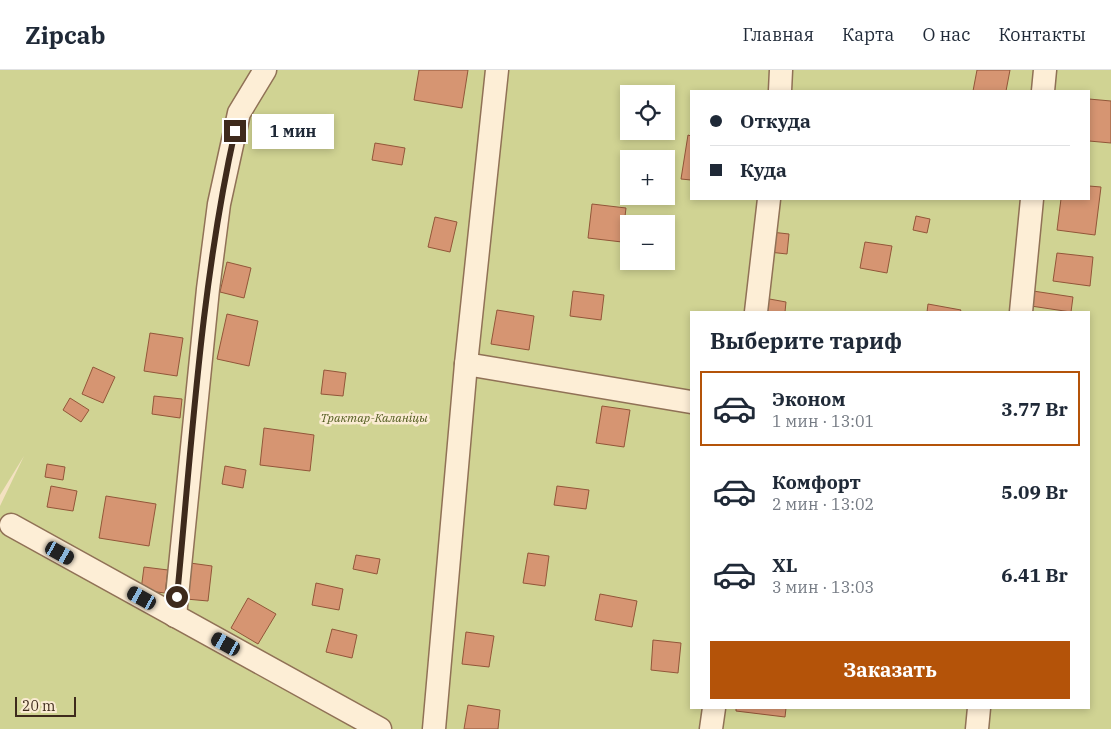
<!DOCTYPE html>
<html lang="ru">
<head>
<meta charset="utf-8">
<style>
  :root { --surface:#fff; --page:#f6f6f7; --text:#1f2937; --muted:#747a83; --line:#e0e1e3; --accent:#b45309 }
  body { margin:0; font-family:"IBM Plex Serif",serif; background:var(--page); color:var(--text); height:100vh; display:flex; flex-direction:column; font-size:19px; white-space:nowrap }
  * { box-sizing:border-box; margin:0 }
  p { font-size:16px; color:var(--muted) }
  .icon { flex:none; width:28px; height:28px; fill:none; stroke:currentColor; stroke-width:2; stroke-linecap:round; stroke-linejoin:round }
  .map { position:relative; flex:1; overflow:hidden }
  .drawer { position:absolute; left:690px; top:241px; width:400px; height:398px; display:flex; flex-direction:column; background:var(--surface); border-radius:0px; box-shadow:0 2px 8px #0003 }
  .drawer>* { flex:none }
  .hud { position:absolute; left:690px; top:20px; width:400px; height:110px; border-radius:0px; box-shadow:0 2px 8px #0003; display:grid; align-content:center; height:110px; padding:0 20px; background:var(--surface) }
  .buttons { position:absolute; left:620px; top:15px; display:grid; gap:10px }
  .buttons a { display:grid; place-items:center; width:55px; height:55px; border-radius:0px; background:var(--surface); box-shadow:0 2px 8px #0003; font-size:25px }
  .scale { position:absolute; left:15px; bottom:12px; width:61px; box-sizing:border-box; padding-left:5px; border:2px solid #3e2a1c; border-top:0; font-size:14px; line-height:18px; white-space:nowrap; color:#3e2a1c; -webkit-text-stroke:4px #faebd2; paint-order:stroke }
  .end { position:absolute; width:22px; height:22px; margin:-11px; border:6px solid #3e2a1c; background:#fff; box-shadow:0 0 0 2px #fff }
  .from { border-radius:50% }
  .bubble { position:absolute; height:35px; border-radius:0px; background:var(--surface); box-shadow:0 2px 8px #0003; font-size:16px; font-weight:800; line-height:35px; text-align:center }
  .car { position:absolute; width:15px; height:30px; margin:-15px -8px; border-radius:6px; box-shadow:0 0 4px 1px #0007; background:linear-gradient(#222 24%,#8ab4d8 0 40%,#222 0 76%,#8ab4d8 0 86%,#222 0) }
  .hud b { display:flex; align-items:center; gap:18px; height:48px; font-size:19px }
  .hud b+b { border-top:1px solid var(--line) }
  .hud i { width:12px; height:12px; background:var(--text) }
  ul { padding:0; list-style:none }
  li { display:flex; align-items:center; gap:15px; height:75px; margin:0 10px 8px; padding:0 10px; border:2px solid transparent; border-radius:0px }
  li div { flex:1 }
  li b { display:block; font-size:19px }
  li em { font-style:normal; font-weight:800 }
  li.current { border-color:var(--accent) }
  li>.icon { width:45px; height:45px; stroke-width:1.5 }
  h2 { padding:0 20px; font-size:22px; line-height:60px }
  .action { display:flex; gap:10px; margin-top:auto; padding:10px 20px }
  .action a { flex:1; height:58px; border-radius:0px; background:var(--accent); color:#fff; font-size:20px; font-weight:800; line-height:58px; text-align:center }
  header { display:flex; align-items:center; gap:30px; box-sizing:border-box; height:70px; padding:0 25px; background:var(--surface); border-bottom:1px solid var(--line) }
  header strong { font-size:24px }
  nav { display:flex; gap:28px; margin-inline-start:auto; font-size:18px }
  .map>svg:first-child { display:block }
  .green { fill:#d0d393; fill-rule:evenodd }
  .building { fill:#d69572; stroke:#925639 }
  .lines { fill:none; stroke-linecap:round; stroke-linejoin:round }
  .minor-casing { stroke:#907156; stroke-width:25 }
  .minor { stroke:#fdeed6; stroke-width:22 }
  .route { stroke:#3e2a1c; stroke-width:6 }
  .labels { text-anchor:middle; stroke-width:5; stroke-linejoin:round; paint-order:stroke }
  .park-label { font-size:12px; font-style:italic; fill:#525d20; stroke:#faebd2 }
</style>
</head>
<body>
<header>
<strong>Zipcab</strong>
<nav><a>Главная</a><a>Карта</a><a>О нас</a><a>Контакты</a></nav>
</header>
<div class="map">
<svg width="1111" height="659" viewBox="0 0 1111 659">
  <rect width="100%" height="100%" fill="#f3e1c1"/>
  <path class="green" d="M0 0H1111V659H0V436L24 386 0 425ZM691 21H1089V129H691ZM629 24H666V61H629ZM629 89H666V126H629ZM629 154H666V191H629ZM691 242H1089V638H691Z"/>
  <g class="building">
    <path d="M419 0H468L462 38 414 30Z"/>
    <path d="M977 0H1010L1006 21H973Z"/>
    <path d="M1089 29 1111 31V73L1089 71Z"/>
    <path d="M688 65 691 66V110L681 109Z"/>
    <path d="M375 73 405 78 402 95 372 90Z"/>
    <path d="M1089 116 1101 117 1095 165 1057 160 1061 129H1089Z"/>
    <path d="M592 134 626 138 622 172 588 168Z"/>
    <path d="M916 146 930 149 927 163 913 160Z"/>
    <path d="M435 147 457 152 450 182 428 177Z"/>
    <path d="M771 162 789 164 787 184 769 182Z"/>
    <path d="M865 172 892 176 887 203 860 198Z"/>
    <path d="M1057 183 1093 187 1090 216 1053 211Z"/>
    <path d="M227 192 251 198 244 228 220 222Z"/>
    <path d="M573 221 604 225 601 250 570 246Z"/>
    <path d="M1033 221 1073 227 1071 242 1031 236Z"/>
    <path d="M764 228 786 232 785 242H761Z"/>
    <path d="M928 234 961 240 960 242H927Z"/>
    <path d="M497 240 534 246 529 280 491 274Z"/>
    <path d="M227 244 258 251 249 296 217 289Z"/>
    <path d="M150 263 183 268 177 306 144 301Z"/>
    <path d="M93 297 115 307 103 333 82 324Z"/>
    <path d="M324 300 346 303 343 326 321 324Z"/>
    <path d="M154 326 182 329 180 348 152 344Z"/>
    <path d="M70 328 89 340 81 352 63 340Z"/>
    <path d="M602 336 630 340 624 377 596 373Z"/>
    <path d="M264 358 314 365 310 401 260 395Z"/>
    <path d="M47 394 65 397 63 410 45 407Z"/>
    <path d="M225 396 246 400 243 418 222 414Z"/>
    <path d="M51 416 77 421 73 441 47 437Z"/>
    <path d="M557 416 589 420 586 439 554 435Z"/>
    <path d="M106 426 156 434 149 476 99 468Z"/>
    <path d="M528 483 549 486 545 516 523 513Z"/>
    <path d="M356 485 380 489 377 504 353 499Z"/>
    <path d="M190 493 212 496 208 531 186 529Z"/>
    <path d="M144 497 168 500 165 523 141 520Z"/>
    <path d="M316 513 343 519 339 540 312 535Z"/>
    <path d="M600 524 637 531 632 557 595 550Z"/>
    <path d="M248 528 276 544 258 574 231 558Z"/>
    <path d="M332 559 357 565 352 588 326 582Z"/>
    <path d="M466 562 494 566 489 597 462 594Z"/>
    <path d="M653 570 681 573 678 603 651 600Z"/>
    <path d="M468 635 500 640 498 659H464Z"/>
    <path d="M736 638H786L785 647 736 641Z"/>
  </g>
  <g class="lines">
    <defs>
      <g id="minor">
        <path d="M780 21 781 0"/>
        <path d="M1043 21 1045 0"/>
        <path d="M756 242 769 129"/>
        <path d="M1021 242 1032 129"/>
        <path d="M466 294 691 332"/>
        <path d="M11 455 380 659"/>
        <path d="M175 546 208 219 219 134 239 43 265 0"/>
        <path d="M434 659 466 294 497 0"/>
        <path d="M711 659 714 638"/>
        <path d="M977 659 979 638"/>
      </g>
    </defs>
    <use href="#minor" class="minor-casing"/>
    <use href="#minor" class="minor"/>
  </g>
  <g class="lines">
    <path class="route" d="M177 527C192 371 201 214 235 61"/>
  </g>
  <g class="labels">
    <g class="park-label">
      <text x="374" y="352">Трактар-Каланіцы</text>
    </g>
  </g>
</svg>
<div class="buttons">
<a><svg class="icon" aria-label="locate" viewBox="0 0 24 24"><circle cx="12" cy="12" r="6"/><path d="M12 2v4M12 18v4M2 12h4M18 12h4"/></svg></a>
<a>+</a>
<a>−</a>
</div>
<div class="scale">20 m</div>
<i class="end from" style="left:177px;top:527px"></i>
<i class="end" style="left:235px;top:61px"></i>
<div class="bubble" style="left:252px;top:44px;width:82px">1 мин</div>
<i class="car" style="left:60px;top:483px;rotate:119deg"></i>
<i class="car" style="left:142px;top:528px;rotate:299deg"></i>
<i class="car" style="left:226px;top:574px;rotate:299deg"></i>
<div class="hud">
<b><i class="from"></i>Откуда</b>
<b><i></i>Куда</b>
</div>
<section class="drawer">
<h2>Выберите тариф</h2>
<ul>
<li class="current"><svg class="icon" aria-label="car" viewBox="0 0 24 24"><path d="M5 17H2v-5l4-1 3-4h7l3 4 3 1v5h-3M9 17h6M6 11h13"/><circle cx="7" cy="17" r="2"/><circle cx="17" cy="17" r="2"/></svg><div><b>Эконом</b><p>1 мин · 13:01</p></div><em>3.77 Br</em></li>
<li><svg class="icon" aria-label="car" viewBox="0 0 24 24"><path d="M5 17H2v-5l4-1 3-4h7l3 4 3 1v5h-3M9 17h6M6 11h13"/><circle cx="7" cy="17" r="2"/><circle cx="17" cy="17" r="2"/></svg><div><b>Комфорт</b><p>2 мин · 13:02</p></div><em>5.09 Br</em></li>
<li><svg class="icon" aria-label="car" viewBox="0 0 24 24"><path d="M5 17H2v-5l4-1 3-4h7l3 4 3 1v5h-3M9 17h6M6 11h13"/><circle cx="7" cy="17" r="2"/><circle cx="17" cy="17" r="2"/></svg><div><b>XL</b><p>3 мин · 13:03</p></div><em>6.41 Br</em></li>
</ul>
<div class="action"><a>Заказать</a></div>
</section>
</div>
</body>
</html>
